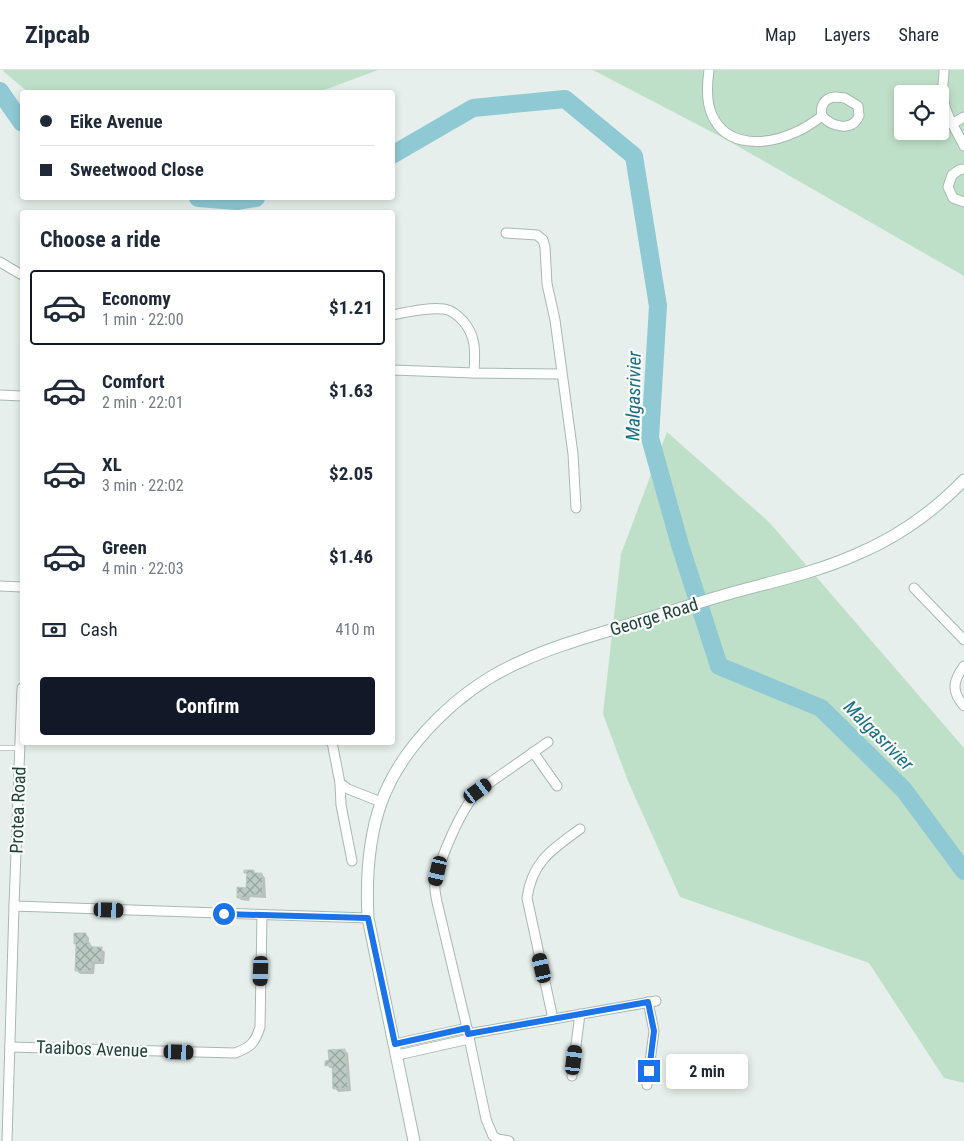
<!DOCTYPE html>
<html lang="en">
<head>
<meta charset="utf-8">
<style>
  :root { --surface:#fff; --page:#f2f2f3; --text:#1f2937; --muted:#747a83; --line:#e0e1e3; --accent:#111827 }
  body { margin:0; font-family:"Roboto Condensed",sans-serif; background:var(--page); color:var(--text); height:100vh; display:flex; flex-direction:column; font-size:19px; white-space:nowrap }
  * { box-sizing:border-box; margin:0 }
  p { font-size:16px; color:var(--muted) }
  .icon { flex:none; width:28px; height:28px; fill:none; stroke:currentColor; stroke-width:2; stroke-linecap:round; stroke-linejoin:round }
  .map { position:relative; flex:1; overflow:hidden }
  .side { position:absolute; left:20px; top:140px; width:375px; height:535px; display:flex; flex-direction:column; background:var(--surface); border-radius:5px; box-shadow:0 2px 8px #0003 }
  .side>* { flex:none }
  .banner { position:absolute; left:20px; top:20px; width:375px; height:110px; border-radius:5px; box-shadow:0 2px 8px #0003; display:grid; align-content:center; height:110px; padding:0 20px; background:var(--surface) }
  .controls { position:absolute; left:894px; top:15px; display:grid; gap:10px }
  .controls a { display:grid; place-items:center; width:55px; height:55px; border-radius:5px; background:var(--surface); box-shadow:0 2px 8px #0003; font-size:25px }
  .end { position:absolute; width:22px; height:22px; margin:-11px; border:6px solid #1a73e8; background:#fff; box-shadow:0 0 0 2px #fff }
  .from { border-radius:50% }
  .bubble { position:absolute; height:35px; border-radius:5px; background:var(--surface); box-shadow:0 2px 8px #0003; font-size:16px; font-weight:700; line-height:35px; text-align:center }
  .car { position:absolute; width:15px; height:30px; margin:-15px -8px; border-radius:6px; box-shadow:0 0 4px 1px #0007; background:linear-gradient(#222 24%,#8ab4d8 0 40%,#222 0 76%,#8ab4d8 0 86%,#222 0) }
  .banner b { display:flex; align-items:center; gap:18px; height:48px; font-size:19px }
  .banner b+b { border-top:1px solid var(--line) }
  .banner i { width:12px; height:12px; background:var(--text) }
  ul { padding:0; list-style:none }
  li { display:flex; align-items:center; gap:15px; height:75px; margin:0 10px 8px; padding:0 10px; border:2px solid transparent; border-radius:5px }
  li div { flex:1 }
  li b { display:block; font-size:19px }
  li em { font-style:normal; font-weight:700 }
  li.active { border-color:var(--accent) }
  li>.icon { width:45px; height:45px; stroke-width:1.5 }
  h2 { padding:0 20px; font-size:22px; line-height:60px }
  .pay { display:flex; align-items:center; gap:12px; height:55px; padding:0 20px; font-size:19px }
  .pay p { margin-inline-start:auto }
  .action { display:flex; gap:10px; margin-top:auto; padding:10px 20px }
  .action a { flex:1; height:58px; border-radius:5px; background:var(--accent); color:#fff; font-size:20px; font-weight:700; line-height:58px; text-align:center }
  header { display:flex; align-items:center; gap:30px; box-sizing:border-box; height:70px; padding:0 25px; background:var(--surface); border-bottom:1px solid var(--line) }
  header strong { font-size:24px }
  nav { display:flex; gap:28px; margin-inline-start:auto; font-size:18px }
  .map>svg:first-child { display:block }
  .green { fill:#bfe0c8; fill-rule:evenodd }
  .shadow { fill:#0003 }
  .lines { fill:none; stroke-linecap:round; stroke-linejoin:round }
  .river { stroke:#8ec9d4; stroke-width:18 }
  .building { fill:url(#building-cross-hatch); stroke:#b8c9c2 }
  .lane-casing { stroke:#a8b8b2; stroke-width:6 }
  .street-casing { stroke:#a8b8b2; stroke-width:11 }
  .secondary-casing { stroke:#a4bbb3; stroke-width:13 }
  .lane { stroke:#fff; stroke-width:4.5 }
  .street { stroke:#fff; stroke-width:9 }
  .secondary { stroke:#fff; stroke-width:11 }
  .route { stroke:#1a73e8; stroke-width:6 }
  .labels { text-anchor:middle; stroke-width:4.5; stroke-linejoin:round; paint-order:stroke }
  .street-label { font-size:18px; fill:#24423a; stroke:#f7fbf9 }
  .water-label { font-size:19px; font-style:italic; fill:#1c6f80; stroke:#f7fbf9 }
</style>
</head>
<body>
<header>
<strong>Zipcab</strong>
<nav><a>Map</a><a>Layers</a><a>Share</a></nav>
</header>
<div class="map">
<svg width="964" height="1071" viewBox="0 0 964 1071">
  <defs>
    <pattern id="building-cross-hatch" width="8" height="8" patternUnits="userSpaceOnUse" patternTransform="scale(1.25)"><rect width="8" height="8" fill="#bbcac4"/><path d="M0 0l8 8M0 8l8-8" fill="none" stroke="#98a6a0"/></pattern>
  </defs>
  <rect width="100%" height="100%" fill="#e6efeb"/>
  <g class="green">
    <path d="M4 0H378L319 22H28L3 1Z"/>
    <path d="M593 0H964V206L727 70ZM902 24H940V61H902Z"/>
    <path d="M667 362 769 452 964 678V1013L944 1008 869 893 680 827 628 711 603 644 621 484Z"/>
  </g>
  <g class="shadow">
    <path d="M254 801 256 804H262L265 808 266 828 250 827 249 831 241 830 238 827 247 819 248 805 245 802Z"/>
    <path d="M86 864 89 868V873L93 877 101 879 105 882 104 894H95L94 904H80L76 900 77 876 75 874Z"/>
    <path d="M344 980 348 983 351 1021 338 1022 335 1018 333 998H330L327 995Z"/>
  </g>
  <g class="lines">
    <g class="river">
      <path d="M0 21 22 53"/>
      <path d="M392 85 473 38 565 29 634 86 658 236 650 368 680 475 719 596 821 638 904 720 964 801"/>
      <path d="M198 128 237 131 256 128"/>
    </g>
  </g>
  <g class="building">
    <path d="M244 800H254V803H262L263 825H247V828H237V817L246 818 247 803H244Z"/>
    <path d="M74 863H86V872L90 873V877H102L101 892 92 891 91 901H75L76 874H74Z"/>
    <path d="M345 979 348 1018 333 1019 332 995 325 996V991L329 990 328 980Z"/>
  </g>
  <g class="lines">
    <defs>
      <path id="lane" d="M0 678H20"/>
      <g id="street">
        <path d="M709 0C707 14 706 32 712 45 727 79 768 75 796 62 806 58 814 52 822 46"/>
        <path d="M944 0C944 8 942 16 943 24 944 44 956 59 964 76"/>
        <path d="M835 27 845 28 858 36 859 46C852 62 832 57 822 46 820 36 824 28 835 27Z"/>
        <path d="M952 54 964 47"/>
        <path d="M964 99 959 100 952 105 948 117 953 128 964 132"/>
        <path d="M506 163 537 165 543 170 545 177 547 214 555 250 573 384 576 438"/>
        <path d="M0 192 22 205"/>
        <path d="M392 245C409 242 427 237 444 239 452 240 457 245 463 251 477 267 475 283 474 303L561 304"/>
        <path d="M392 300 474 303"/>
        <path d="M0 325 22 326"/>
        <path d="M0 516 22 517"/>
        <path d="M914 518 964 570"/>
        <path d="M964 596C953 611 951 621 964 636"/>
        <path d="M332 672 340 713 348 719 381 732"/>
        <path d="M533 682 557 716"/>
        <path d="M340 713 341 735 352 791"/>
        <path d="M14 836 368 848"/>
        <path d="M553 949 527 828C532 791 553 779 580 759"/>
        <path d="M468 964 656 931"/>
        <path d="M395 974 467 958"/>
        <path d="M10 977 235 983C251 977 255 973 260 957L262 846"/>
        <path d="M398 985 469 969"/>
        <path d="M572 1006 580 944"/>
        <path d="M647 1015 654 961 648 932"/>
        <path d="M7 1071 14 836 22 618"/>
        <path d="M509 1071 498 1069 493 1066 486 1049 467 958 437 832C436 826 434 819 435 813 440 788 461 739 478 721L548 672"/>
      </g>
      <path id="secondary" d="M414 1071 368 848C366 810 368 770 381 733 403 673 462 617 520 592 554 576 591 566 627 555 663 544 699 532 735 522 775 511 817 502 855 485 896 468 933 442 964 410"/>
    </defs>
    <use href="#lane" class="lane-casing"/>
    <use href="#street" class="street-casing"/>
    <use href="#secondary" class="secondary-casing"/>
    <use href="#lane" class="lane"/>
    <use href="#street" class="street"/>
    <use href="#secondary" class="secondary"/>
  </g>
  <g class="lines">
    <path class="route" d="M224 844 368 848 395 974 467 958 468 964 648 932 654 961 649 1001"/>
  </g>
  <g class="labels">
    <g class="street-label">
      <text transform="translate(654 547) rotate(-17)" y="6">George Road</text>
      <text transform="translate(18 740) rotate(-88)" y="6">Protea Road</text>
      <text transform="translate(92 979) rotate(2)" y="6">Taaibos Avenue</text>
    </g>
    <g class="water-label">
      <text transform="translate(633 326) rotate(-89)" y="7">Malgasrivier</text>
      <text transform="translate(879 665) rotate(45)" y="7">Malgasrivier</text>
    </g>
  </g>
</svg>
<div class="controls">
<a><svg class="icon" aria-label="locate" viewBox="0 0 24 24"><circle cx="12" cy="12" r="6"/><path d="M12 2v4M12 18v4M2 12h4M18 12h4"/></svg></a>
</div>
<i class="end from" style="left:224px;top:844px"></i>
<i class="end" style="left:649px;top:1001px"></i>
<div class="bubble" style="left:666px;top:984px;width:82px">2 min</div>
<i class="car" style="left:478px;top:721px;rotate:54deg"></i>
<i class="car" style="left:438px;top:801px;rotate:193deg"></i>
<i class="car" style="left:109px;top:840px;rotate:92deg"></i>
<i class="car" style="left:542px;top:898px;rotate:347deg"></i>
<i class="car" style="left:261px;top:901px;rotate:182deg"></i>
<i class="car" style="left:179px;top:982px;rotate:92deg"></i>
<i class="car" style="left:574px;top:990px;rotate:7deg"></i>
<div class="banner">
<b><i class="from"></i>Eike Avenue</b>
<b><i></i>Sweetwood Close</b>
</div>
<section class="side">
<h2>Choose a ride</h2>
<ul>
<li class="active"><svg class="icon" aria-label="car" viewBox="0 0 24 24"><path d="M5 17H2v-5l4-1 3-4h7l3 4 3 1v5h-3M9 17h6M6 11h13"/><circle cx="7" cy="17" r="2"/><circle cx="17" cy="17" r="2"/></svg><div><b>Economy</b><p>1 min · 22:00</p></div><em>$1.21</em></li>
<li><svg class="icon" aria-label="car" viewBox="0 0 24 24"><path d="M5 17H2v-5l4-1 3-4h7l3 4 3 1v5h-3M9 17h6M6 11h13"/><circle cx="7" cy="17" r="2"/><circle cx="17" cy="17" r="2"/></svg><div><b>Comfort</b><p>2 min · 22:01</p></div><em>$1.63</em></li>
<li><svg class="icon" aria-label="car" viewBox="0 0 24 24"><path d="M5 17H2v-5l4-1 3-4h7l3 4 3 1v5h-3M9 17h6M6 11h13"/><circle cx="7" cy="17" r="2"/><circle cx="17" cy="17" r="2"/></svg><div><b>XL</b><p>3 min · 22:02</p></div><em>$2.05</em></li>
<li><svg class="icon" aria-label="car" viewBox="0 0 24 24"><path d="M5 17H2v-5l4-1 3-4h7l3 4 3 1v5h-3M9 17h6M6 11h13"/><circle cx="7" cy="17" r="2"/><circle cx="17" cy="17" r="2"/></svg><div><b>Green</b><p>4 min · 22:03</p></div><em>$1.46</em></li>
</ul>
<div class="pay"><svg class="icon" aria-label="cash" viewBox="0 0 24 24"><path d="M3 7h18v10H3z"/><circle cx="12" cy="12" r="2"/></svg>Cash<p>410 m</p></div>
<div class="action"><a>Confirm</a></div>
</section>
</div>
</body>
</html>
